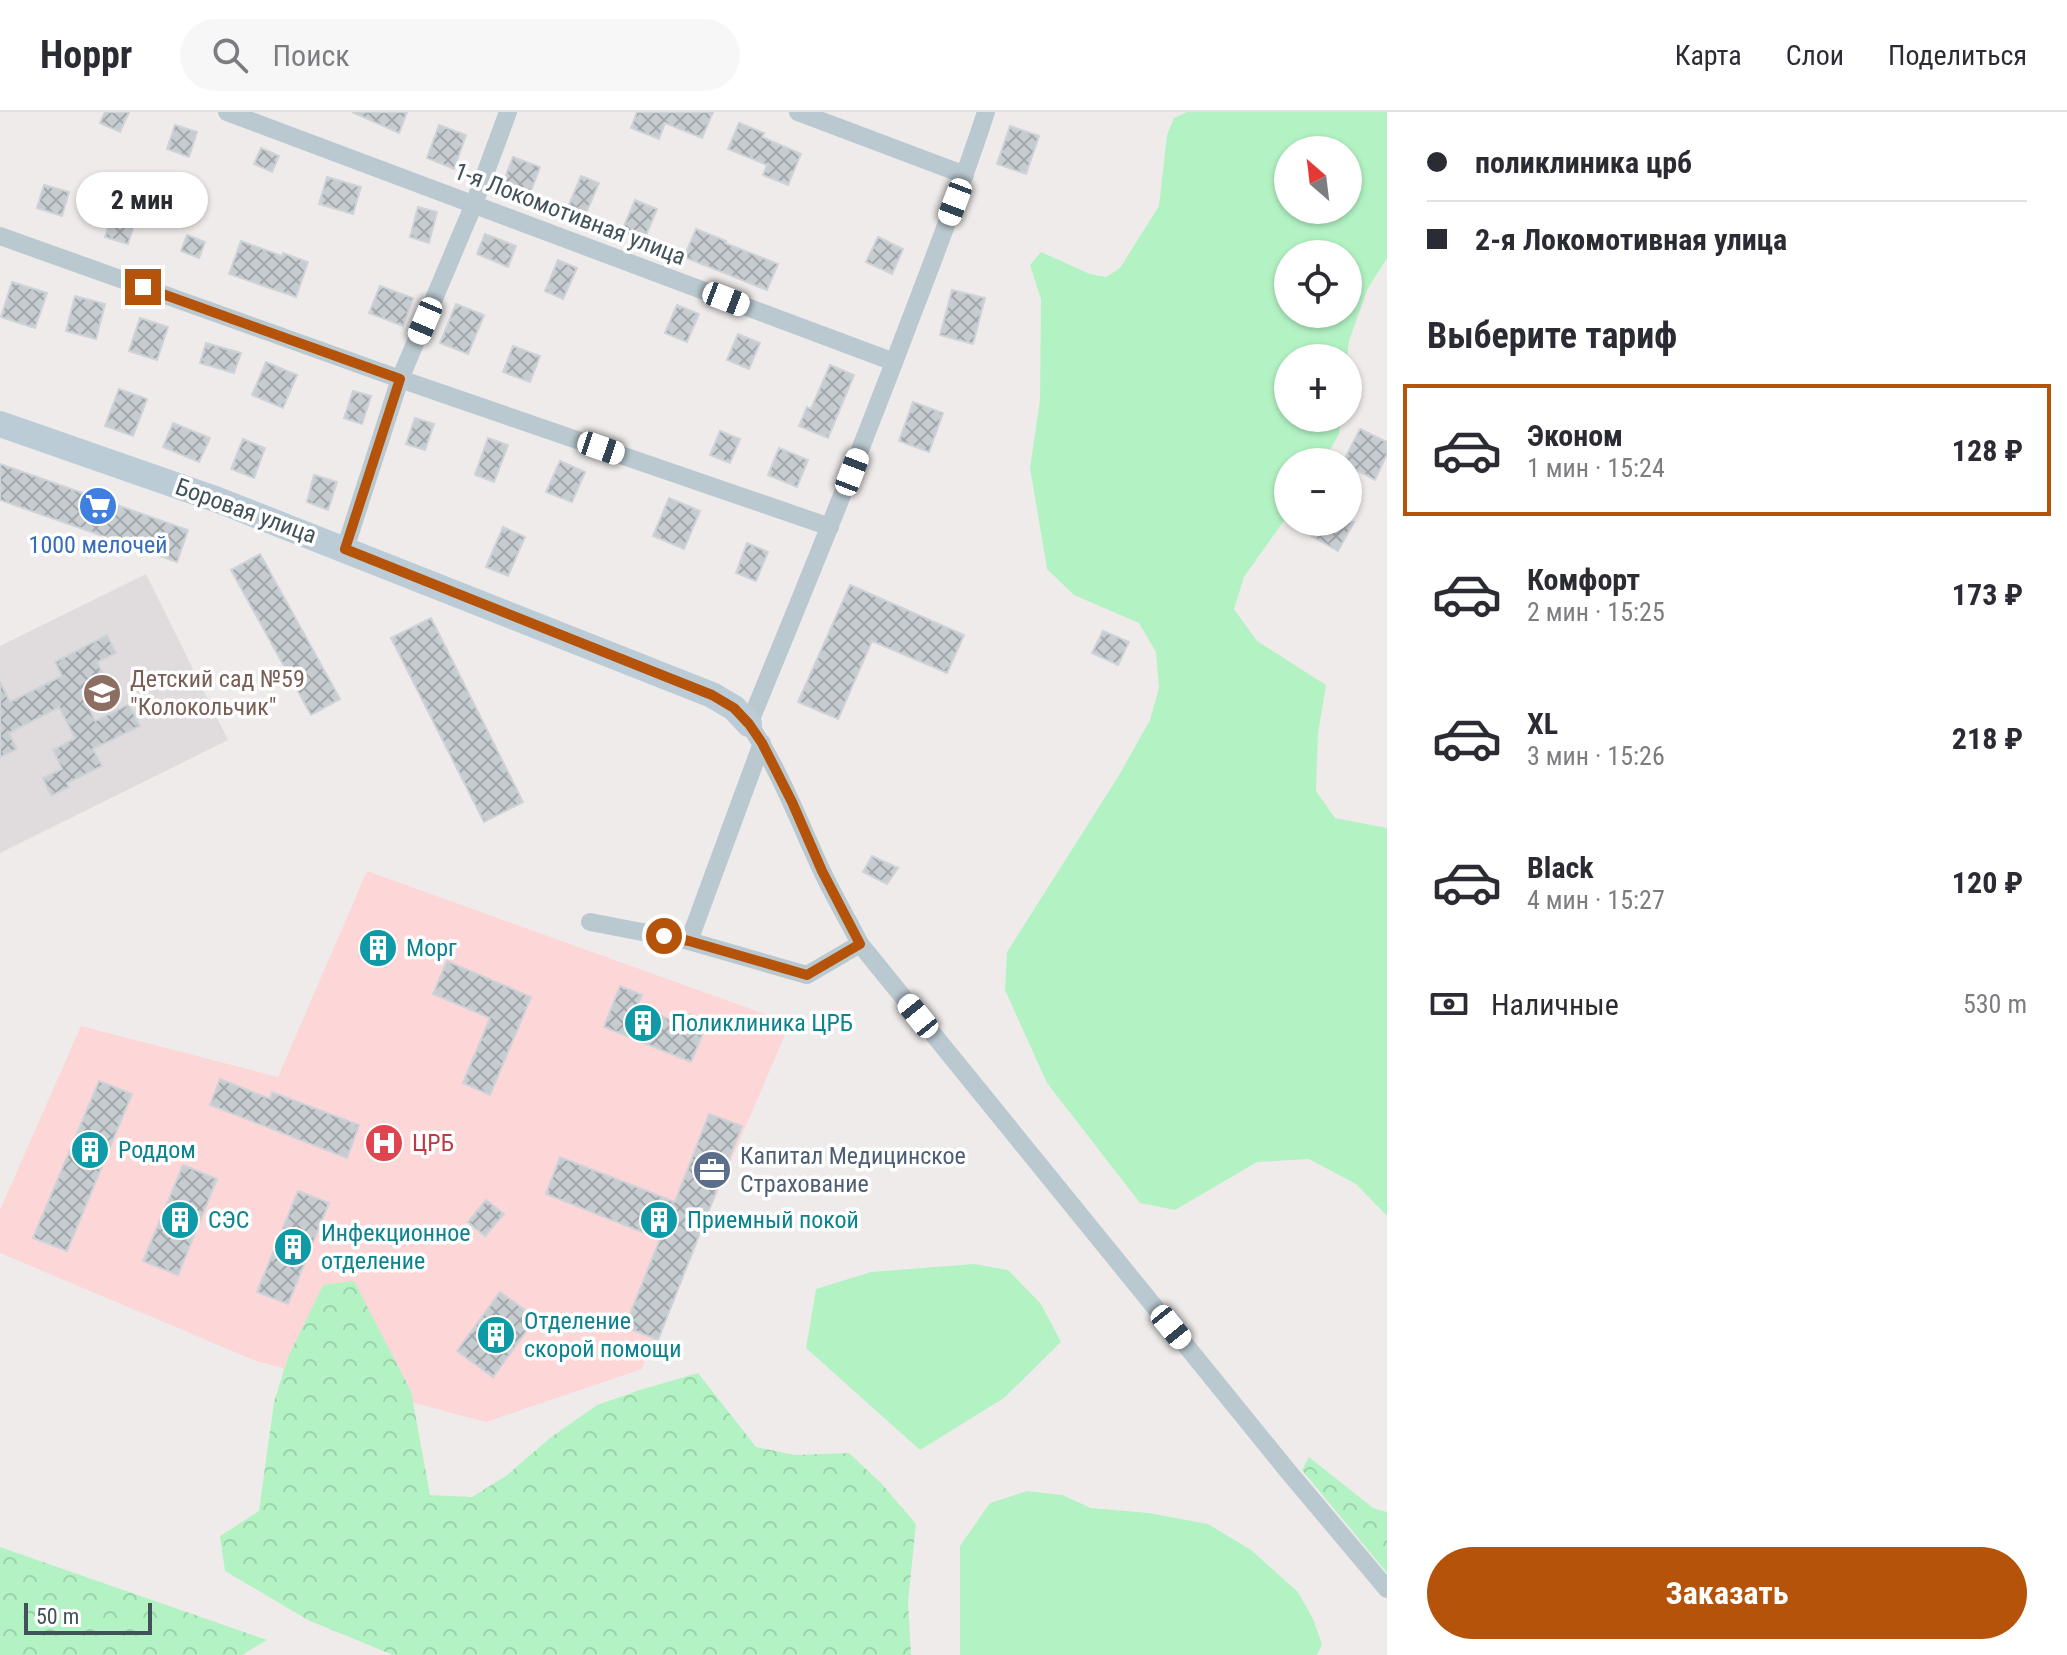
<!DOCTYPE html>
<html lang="ru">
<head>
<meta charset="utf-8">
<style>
  :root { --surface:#fff; --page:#f7f7f7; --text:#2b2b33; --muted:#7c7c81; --line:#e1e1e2; --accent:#b45309 }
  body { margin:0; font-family:"Roboto Condensed",sans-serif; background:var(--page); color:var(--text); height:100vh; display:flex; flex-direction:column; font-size:30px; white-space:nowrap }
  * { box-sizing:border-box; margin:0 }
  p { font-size:26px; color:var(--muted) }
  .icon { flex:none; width:44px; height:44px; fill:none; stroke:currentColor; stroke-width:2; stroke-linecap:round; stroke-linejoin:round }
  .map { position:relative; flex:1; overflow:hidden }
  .side { display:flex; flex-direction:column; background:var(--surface); width:680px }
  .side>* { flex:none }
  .hud { display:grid; align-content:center; height:176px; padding:0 40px; background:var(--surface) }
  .needle { width:52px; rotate:332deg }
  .fabs { position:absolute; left:1274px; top:24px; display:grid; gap:16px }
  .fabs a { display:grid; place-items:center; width:88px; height:88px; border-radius:50%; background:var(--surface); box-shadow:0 2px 6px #0004; font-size:40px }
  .scale { position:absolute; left:24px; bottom:20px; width:128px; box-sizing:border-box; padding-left:8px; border:4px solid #42525b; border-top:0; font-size:22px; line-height:28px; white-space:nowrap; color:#42525b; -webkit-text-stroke:6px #fff; paint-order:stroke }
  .end { position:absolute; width:36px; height:36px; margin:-18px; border:10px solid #b45309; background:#fff; box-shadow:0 0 0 4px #fff }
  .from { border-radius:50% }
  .bubble { position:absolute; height:56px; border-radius:28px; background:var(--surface); box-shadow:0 2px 6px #0004; font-size:26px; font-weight:700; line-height:56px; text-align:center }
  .car { position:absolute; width:24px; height:48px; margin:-24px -12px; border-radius:10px; box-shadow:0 0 6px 2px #0007; background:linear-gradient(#fff 24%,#345 0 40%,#fff 0 76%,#345 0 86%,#fff 0) }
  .hud b { display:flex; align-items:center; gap:28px; height:76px; font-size:30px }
  .hud b+b { border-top:2px solid var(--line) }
  .hud i { width:20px; height:20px; background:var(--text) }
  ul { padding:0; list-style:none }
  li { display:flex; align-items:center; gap:24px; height:132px; margin:0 16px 12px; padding:0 24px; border:4px solid transparent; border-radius:0px }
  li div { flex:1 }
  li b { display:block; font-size:30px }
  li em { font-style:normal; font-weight:700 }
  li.active { border-color:var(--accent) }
  li>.icon { width:72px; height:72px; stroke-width:1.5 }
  h2 { padding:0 40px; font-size:36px; line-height:96px }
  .pay { display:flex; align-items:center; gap:20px; height:88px; padding:0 40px; font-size:30px }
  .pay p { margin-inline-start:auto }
  .cta { display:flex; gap:16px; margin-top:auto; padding:16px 40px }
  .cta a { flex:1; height:92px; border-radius:48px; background:var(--accent); color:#fff; font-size:32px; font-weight:700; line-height:92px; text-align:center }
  header { display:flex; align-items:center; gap:48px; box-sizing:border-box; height:112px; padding:0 40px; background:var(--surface); border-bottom:2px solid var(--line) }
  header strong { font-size:38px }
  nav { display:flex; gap:44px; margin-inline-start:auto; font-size:28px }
  .search { width:560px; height:72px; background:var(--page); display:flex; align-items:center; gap:20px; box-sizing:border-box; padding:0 28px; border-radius:44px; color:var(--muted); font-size:30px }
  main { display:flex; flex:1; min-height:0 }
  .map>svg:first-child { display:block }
  .education { fill:#e0dcdd }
  .medical { fill:#fdd6d8 }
  .green { fill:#b3f3c3; fill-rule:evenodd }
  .forest { fill:url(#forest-crowns) }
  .building { fill:url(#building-cross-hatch); stroke:#ced3d8; stroke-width:2 }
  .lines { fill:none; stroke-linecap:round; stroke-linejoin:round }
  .street { stroke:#bac9d0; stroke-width:18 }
  .secondary { stroke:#bbccd7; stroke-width:26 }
  .route { stroke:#b45309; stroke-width:10 }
  .labels { text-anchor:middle; stroke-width:7; stroke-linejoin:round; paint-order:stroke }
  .street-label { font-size:24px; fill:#42525b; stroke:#fff }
  .shop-label { font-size:24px; fill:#366cbe; stroke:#fff }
  .education-label { font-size:24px; fill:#785e54; stroke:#fff; text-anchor:start }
  .culture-label { font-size:24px; fill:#0d838f; stroke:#fff; text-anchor:start }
  .health-label { font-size:24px; fill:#be3a42; stroke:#fff; text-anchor:start }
  .service-label { font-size:24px; fill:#4e5e75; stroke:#fff; text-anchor:start }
</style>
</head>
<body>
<header>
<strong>Hoppr</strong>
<div class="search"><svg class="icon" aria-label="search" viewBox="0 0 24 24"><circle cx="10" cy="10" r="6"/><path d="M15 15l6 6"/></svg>Поиск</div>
<nav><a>Карта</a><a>Слои</a><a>Поделиться</a></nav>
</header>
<main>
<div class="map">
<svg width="1387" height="1543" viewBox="0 0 1387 1543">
  <defs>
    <pattern id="forest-crowns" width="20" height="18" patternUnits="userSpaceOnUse" patternTransform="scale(2)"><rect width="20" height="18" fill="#b3f3c3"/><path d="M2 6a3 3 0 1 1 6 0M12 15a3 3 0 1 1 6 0" fill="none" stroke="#9bd2aa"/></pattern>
    <pattern id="building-cross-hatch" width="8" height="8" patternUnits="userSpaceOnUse" patternTransform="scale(2)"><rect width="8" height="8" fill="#c7ccd1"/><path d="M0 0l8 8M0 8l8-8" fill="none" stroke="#a3a8ad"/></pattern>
  </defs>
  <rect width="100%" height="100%" fill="#efebeb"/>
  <path class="education" d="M146 462 228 628 0 741V534Z"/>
  <path class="medical" d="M367 759 790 911 642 1257 486 1310 256 1249 0 1141V1098L81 914 278 965Z"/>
  <g class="green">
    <path d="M1187 0H1387V146L1367 178 1349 229 1347 246H1288V306H1341L1339 322 1323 350H1288V403L1244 465 1234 497 1257 529 1326 573 1318 621 1316 679 1335 706 1387 716V1104L1356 1072 1309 1047 1257 1050 1175 1098 1140 1091 1047 971 1005 878 1007 840 1118 665 1150 608 1159 576 1156 540 1139 511 1074 483 1047 457 1030 356 1040 288 1041 187 1030 153 1041 140 1090 162 1106 165 1120 156 1159 94 1167 23 1174 6ZM1288 38H1348V98H1288ZM1288 142H1348V202H1288Z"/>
    <path d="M974 1152 1008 1158 1041 1192 1061 1230 1004 1286 920 1338 806 1236 816 1177 871 1160Z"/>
    <path d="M1027 1379 1062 1383 1091 1396 1149 1401 1208 1412 1251 1438 1298 1480 1313 1507 1322 1532 1317 1543H960V1434L990 1391Z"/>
  </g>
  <g class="forest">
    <path d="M354 1169 411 1279 430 1383 472 1385 506 1364 550 1326 597 1293 640 1278 698 1261 756 1335 795 1343 849 1341 881 1371 916 1412 908 1490 911 1543H393L308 1508 225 1459 220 1424 259 1399 274 1290 288 1245 323 1173Z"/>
    <path d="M1309 1345 1373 1396 1387 1400V1461L1302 1358Z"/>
    <path d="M0 1435 267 1528 242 1543H0Z"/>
  </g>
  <g class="building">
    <path d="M105 0H129L120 20 100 11Z"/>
    <path d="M352 0H407L399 21Z"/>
    <path d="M637 0H713L702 26 665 11 659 27 631 16Z"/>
    <path d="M739 11 764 21 762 25 801 42 788 73 763 63 767 53 728 37Z"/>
    <path d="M175 13 197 20 189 45 167 37Z"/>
    <path d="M439 13 466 23 454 57 427 46Z"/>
    <path d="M1010 14 1039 24 1026 62 997 52Z"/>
    <path d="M261 36 279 44 272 60 254 52Z"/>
    <path d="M513 45 540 55 529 84 502 73Z"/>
    <path d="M581 64 599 71 583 108 566 100Z"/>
    <path d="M327 65 361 75 353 102 319 92Z"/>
    <path d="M44 73 69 80 62 104 37 96Z"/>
    <path d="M635 88 657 97 644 128 622 119Z"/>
    <path d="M418 95 437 100 429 131 410 125Z"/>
    <path d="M114 96 137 103 128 132 105 125Z"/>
    <path d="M696 117 726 129 725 131 778 152 767 178 684 145Z"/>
    <path d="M485 122 516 134 508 155 477 142Z"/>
    <path d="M187 123 205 130 199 146 181 139Z"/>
    <path d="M878 125 903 137 892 162 866 150Z"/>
    <path d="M241 129 282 144 283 141 308 150 296 185 229 162Z"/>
    <path d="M558 148 577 156 563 187 545 179Z"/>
    <path d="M12 170 47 181 35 216 1 205Z"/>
    <path d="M380 174 413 186 403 214 369 201Z"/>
    <path d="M952 178 985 186 973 232 940 223Z"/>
    <path d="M75 184 105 192 96 227 66 219Z"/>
    <path d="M456 192 484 203 468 242 440 231Z"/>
    <path d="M677 193 699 202 687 230 665 221Z"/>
    <path d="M140 206 168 215 157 248 129 239Z"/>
    <path d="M738 222 760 231 749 257 727 248Z"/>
    <path d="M206 231 241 241 234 261 200 251Z"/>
    <path d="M513 234 540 244 530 270 503 260Z"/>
    <path d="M266 250 297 263 283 296 252 283Z"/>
    <path d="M830 253 854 263 828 326 799 314 807 295 811 297Z"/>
    <path d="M119 277 147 287 133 324 105 314Z"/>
    <path d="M353 279 371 284 362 312 344 306Z"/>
    <path d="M913 290 943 301 929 340 899 329Z"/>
    <path d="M415 306 434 312 425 338 406 332Z"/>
    <path d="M173 311 210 326 199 350 163 335Z"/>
    <path d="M1360 317 1387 330V342L1375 368 1348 354V350H1343Z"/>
    <path d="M720 319 740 327 730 351 710 343Z"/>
    <path d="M488 326 508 333 494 370 475 363Z"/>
    <path d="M243 327 265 336 254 366 231 357Z"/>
    <path d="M779 336 808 348 797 375 768 363Z"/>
    <path d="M560 349 585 360 572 390 546 380Z"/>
    <path d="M0 352 188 418 177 450 0 388Z"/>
    <path d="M314 363 337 370 328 398 307 390Z"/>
    <path d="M669 386 700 399 684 437 653 424Z"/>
    <path d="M1309 410H1354L1338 439 1304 420Z"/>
    <path d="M503 415 525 425 508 464 486 455Z"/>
    <path d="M747 431 768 440 756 469 736 461Z"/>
    <path d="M260 442 340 587 311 603 231 458Z"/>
    <path d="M850 473 964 523 947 561 872 529 838 607 798 590Z"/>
    <path d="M431 506 523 690 484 710 391 526Z"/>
    <path d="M1103 519 1129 530 1118 553 1092 541Z"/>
    <path d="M107 523 116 541 97 550 105 566 81 578 95 609 129 592 140 614 93 637 102 654 67 671 69 675 51 684 43 666 62 657 53 638 75 626 59 595 9 621 17 637 0 645V570L10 590 62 564 55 550Z"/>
    <path d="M872 744 898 756 887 772 863 760Z"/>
    <path d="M371 818 397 829 386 855 359 844Z"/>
    <path d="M447 849 531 885 490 983 463 971 490 906 433 882Z"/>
    <path d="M620 874 642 883 637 894 686 914 690 902 708 909 691 950 604 915Z"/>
    <path d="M220 967 270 987 272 980 359 1013 347 1046 210 993Z"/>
    <path d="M99 969 132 982 67 1139 33 1126Z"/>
    <path d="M709 1002 742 1014 658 1228 625 1215 660 1127 546 1082 560 1045 675 1090Z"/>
    <path d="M183 1053 217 1067 178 1163 143 1149Z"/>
    <path d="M298 1079 329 1091 288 1192 257 1180Z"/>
    <path d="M486 1088 504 1102 485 1124 468 1110Z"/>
    <path d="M500 1180 536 1206 493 1265 457 1239Z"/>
  </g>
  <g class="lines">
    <g class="street">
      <path d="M227 0 894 250"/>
      <path d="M798 0 965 63"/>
      <path d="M986 0C963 71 936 141 909 211 858 346 804 479 749 612 779 657 798 707 820 755 832 781 847 806 860 832L1287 1358 1387 1477"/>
      <path d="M0 124 400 267 830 415"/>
      <path d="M345 437 400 267 474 92 508 0"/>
      <path d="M590 810 689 829 807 863 860 832"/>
      <path d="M689 829 762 631"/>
    </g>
    <path class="secondary" d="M0 312 218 388 712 583 734 596 749 612"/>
  </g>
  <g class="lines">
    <path class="route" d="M143 175 400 267 345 437 712 583 734 596 749 612 762 631 792 690 822 759 860 832 807 863 689 829 664 824"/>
  </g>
  <defs>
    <symbol id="supermarket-disc" viewBox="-11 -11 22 22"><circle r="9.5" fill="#3f7fe0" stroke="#fff"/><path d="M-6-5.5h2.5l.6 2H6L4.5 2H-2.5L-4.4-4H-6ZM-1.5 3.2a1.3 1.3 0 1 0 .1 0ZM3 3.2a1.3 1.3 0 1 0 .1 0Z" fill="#fff"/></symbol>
    <symbol id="school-disc" viewBox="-11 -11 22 22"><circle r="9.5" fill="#8d6e63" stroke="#fff"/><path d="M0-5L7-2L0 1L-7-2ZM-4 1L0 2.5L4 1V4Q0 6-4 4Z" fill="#fff"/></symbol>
    <symbol id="building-disc" viewBox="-11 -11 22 22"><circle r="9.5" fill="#0f9aa8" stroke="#fff"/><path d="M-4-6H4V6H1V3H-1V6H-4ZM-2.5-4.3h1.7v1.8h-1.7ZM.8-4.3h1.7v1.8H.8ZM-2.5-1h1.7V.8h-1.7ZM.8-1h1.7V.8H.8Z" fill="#fff"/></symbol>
    <symbol id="hospital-disc" viewBox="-11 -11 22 22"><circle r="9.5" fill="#e0444e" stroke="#fff"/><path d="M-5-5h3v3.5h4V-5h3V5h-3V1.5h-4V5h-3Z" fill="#fff"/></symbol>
    <symbol id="office-disc" viewBox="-11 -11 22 22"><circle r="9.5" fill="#5c6f8a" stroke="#fff"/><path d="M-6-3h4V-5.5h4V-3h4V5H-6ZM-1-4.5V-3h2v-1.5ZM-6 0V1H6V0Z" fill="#fff"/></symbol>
  </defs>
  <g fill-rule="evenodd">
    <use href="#supermarket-disc" x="76" y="372" width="44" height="44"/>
    <use href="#school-disc" x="80" y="559" width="44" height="44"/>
    <use href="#building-disc" x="356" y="814" width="44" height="44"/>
    <use href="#building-disc" x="621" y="889" width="44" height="44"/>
    <use href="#hospital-disc" x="362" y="1009" width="44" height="44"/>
    <use href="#building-disc" x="68" y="1016" width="44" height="44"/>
    <use href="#office-disc" x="690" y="1036" width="44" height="44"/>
    <use href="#building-disc" x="158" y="1086" width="44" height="44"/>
    <use href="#building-disc" x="637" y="1086" width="44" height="44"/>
    <use href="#building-disc" x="271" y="1113" width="44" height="44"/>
    <use href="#building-disc" x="474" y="1201" width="44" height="44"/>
  </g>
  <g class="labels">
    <g class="street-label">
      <text transform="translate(570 102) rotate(21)" y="8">1-я Локомотивная улица</text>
      <text transform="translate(246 399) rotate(20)" y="8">Боровая улица</text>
    </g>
    <g class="shop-label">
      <text x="98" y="441">1000 мелочей</text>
    </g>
    <g class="education-label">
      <text x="130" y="575">Детский сад №59<tspan x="130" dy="28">"Колокольчик"</tspan></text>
    </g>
    <g class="culture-label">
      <text x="406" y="844">Морг</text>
      <text x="671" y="919">Поликлиника ЦРБ</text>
      <text x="118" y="1046">Роддом</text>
      <text x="208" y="1116">СЭС</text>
      <text x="687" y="1116">Приемный покой</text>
      <text x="321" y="1129">Инфекционное<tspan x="321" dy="28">отделение</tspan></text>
      <text x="524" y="1217">Отделение<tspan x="524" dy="28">скорой помощи</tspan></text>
    </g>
    <g class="health-label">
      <text x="412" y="1039">ЦРБ</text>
    </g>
    <g class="service-label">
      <text x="740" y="1052">Капитал Медицинское<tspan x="740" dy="28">Страхование</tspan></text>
    </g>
  </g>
</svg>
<div class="fabs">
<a><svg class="needle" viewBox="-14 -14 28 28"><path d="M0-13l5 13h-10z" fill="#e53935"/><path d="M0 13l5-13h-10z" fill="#7c7c81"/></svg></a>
<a><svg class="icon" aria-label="locate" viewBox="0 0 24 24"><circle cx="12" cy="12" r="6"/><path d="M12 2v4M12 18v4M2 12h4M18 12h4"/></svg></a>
<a>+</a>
<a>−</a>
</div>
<div class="scale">50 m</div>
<i class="end from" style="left:664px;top:824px"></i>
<i class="end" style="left:143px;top:175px"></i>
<div class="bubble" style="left:76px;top:60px;width:132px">2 мин</div>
<i class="car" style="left:955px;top:90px;rotate:201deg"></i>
<i class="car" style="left:726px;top:187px;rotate:111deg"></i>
<i class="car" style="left:425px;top:209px;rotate:203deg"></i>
<i class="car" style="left:601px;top:336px;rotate:109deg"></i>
<i class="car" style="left:852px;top:360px;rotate:21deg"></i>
<i class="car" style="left:918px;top:904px;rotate:321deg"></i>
<i class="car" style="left:1171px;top:1215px;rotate:141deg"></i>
</div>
<section class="side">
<div class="hud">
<b><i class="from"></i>поликлиника црб</b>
<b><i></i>2-я Локомотивная улица</b>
</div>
<h2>Выберите тариф</h2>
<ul>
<li class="active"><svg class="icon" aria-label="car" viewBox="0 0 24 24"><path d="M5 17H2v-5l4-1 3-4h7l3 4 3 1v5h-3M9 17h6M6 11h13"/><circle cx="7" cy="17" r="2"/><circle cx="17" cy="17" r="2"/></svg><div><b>Эконом</b><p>1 мин · 15:24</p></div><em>128 ₽</em></li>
<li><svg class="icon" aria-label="car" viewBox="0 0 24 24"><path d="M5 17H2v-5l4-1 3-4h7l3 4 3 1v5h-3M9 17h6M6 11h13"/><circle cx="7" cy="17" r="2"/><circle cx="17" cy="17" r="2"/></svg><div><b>Комфорт</b><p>2 мин · 15:25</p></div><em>173 ₽</em></li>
<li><svg class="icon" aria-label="car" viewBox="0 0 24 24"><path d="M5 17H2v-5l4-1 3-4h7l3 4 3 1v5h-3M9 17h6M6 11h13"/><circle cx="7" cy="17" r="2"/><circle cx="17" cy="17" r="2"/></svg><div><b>XL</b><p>3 мин · 15:26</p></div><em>218 ₽</em></li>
<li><svg class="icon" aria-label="car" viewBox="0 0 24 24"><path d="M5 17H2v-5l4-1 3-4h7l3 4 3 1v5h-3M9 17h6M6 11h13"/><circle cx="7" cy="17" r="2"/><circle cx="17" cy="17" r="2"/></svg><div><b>Black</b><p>4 мин · 15:27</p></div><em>120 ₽</em></li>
</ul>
<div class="pay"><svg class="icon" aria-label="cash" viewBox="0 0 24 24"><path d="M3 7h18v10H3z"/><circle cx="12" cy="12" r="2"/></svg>Наличные<p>530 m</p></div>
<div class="cta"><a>Заказать</a></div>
</section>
</main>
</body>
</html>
